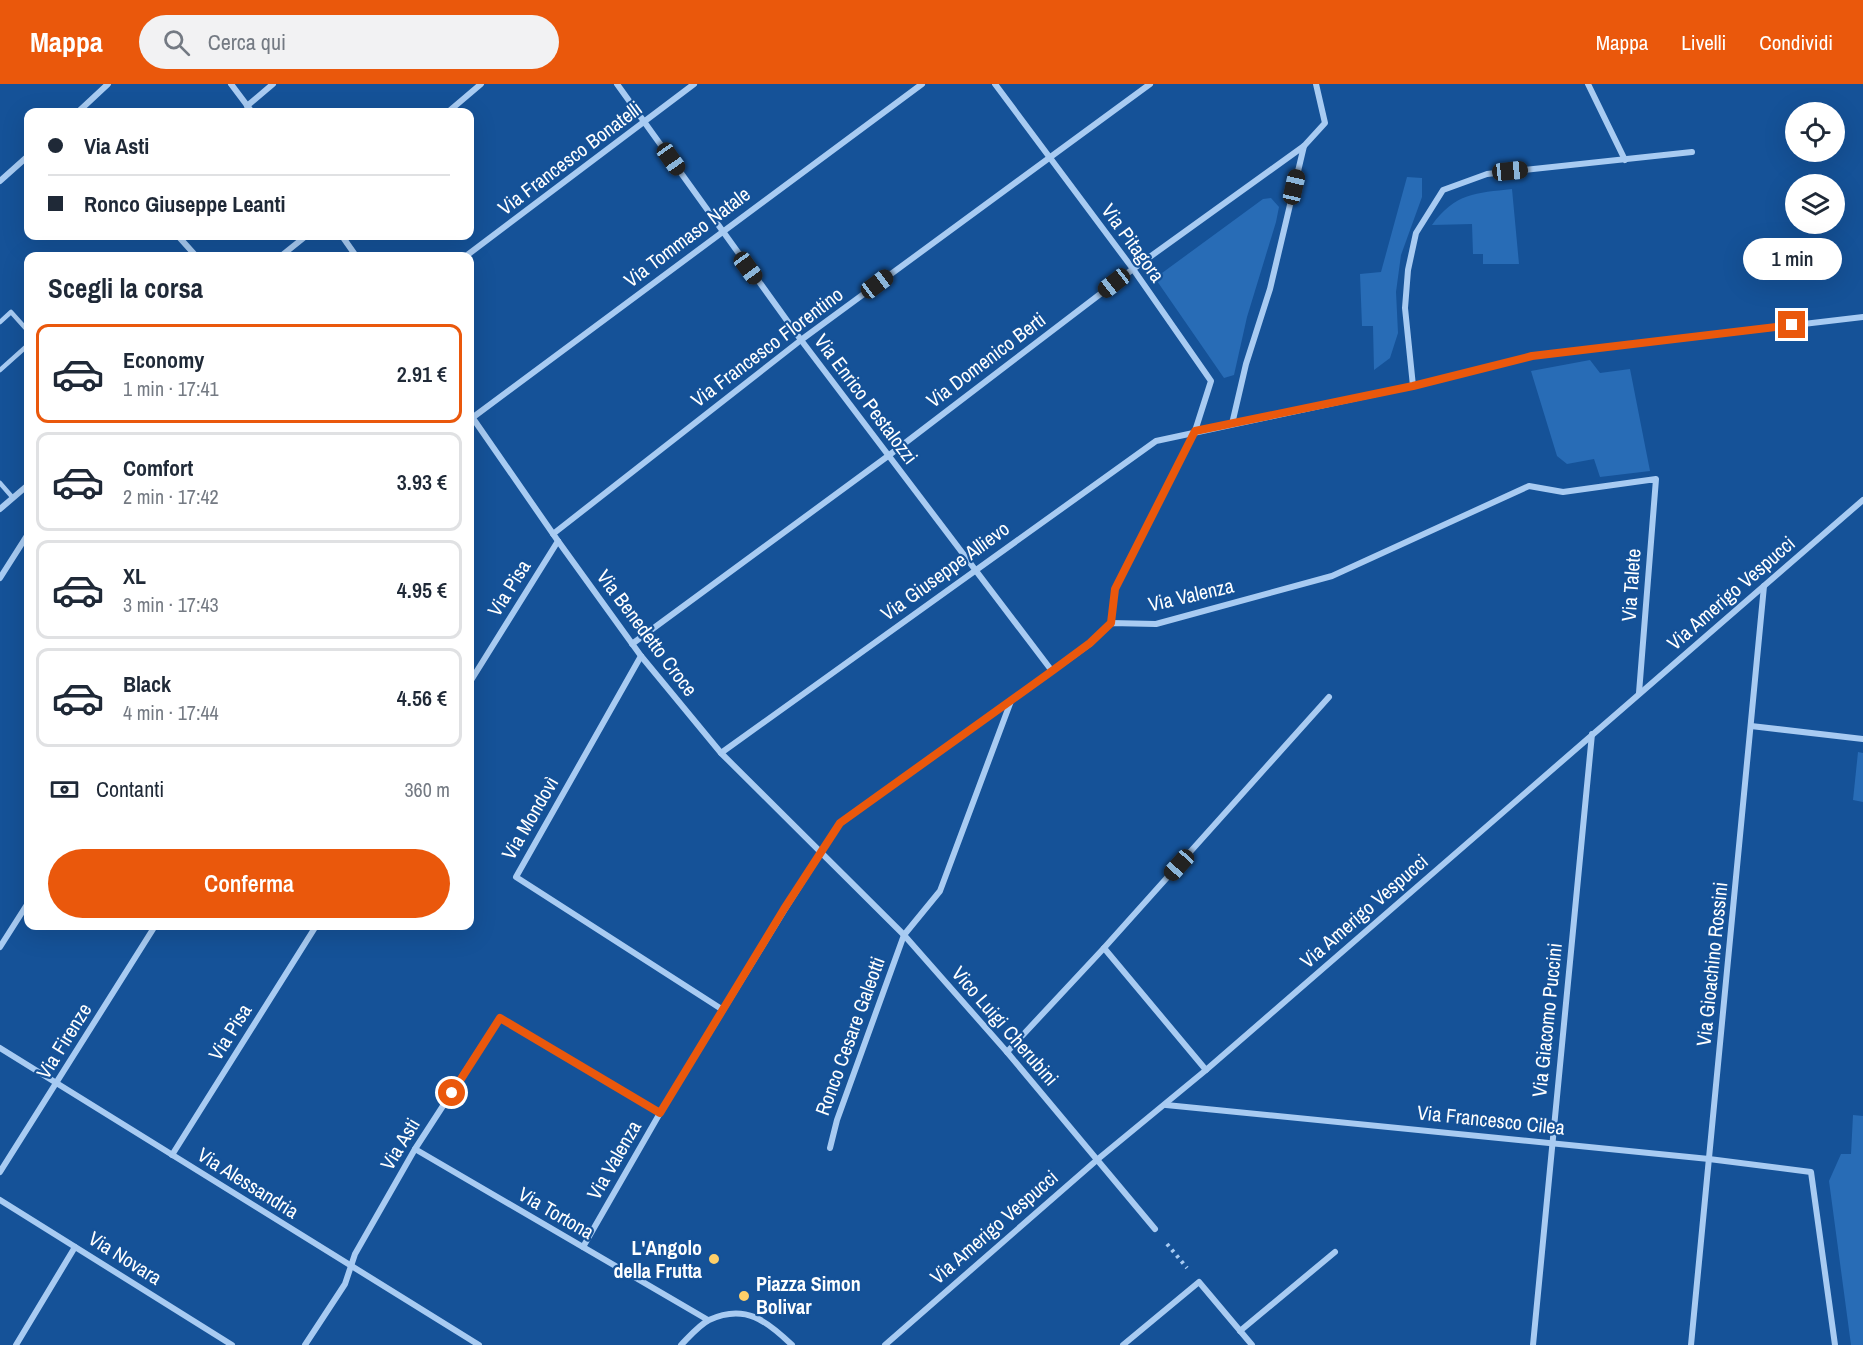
<!DOCTYPE html>
<html lang="it">
<head>
<meta charset="utf-8">
<style>
  :root { --surface:#fff; --page:#f2f2f3; --text:#1f2937; --muted:#747a83; --line:#e0e1e3; --accent:#ea580c }
  body { margin:0; font-family:"Archivo Narrow",sans-serif; background:var(--page); color:var(--text); height:100vh; display:flex; flex-direction:column; font-size:22px; white-space:nowrap }
  * { box-sizing:border-box; margin:0 }
  p { font-size:20px; color:var(--muted) }
  .icon { flex:none; width:33px; height:33px; fill:none; stroke:currentColor; stroke-width:2; stroke-linecap:round; stroke-linejoin:round }
  .map { position:relative; flex:1; overflow:hidden }
  .side { position:absolute; left:24px; top:168px; width:450px; height:678px; display:flex; flex-direction:column; background:var(--surface); border-radius:12px; box-shadow:0 6px 24px #0002 }
  .side>* { flex:none }
  .banner { position:absolute; left:24px; top:24px; width:450px; height:132px; border-radius:12px; box-shadow:0 6px 24px #0002; display:grid; align-content:center; height:132px; padding:0 24px; background:var(--surface) }
  .buttons { position:absolute; left:1785px; top:18px; display:grid; gap:12px }
  .buttons a { display:grid; place-items:center; width:60px; height:60px; border-radius:50%; background:var(--surface); box-shadow:0 6px 24px #0002; font-size:30px }
  .end { position:absolute; width:27px; height:27px; margin:-14px; border:8px solid #ea580c; background:#fff; box-shadow:0 0 0 3px #fff }
  .from { border-radius:50% }
  .bubble { position:absolute; height:42px; border-radius:21px; background:var(--surface); box-shadow:0 6px 24px #0002; font-size:20px; font-weight:600; line-height:42px; text-align:center }
  .car { position:absolute; width:18px; height:36px; margin:-18px -9px; border-radius:8px; box-shadow:0 0 4px 2px #0007; background:linear-gradient(#222 24%,#8ab4d8 0 40%,#222 0 76%,#8ab4d8 0 86%,#222 0) }
  .banner b { display:flex; align-items:center; gap:21px; height:57px; font-size:22px }
  .banner b+b { border-top:2px solid var(--line) }
  .banner i { width:15px; height:15px; background:var(--text) }
  ul { padding:0; list-style:none }
  li { display:flex; align-items:center; gap:18px; height:99px; margin:0 12px 9px; padding:0 12px; border:3px solid var(--line); border-radius:12px }
  li div { flex:1 }
  li b { display:block; font-size:22px }
  li em { font-style:normal; font-weight:600 }
  li.selected { border-color:var(--accent) }
  li>.icon { width:54px; height:54px; stroke-width:1.5 }
  h2 { padding:0 24px; font-size:27px; line-height:72px }
  .pay { display:flex; align-items:center; gap:15px; height:66px; padding:0 24px; font-size:22px }
  .pay p { margin-inline-start:auto }
  .button { display:flex; gap:12px; margin-top:auto; padding:12px 24px }
  .button a { flex:1; height:69px; border-radius:36px; background:var(--accent); color:#fff; font-size:24px; font-weight:600; line-height:69px; text-align:center }
  header { display:flex; align-items:center; gap:36px; box-sizing:border-box; height:84px; padding:0 30px; background:var(--accent); color:#fff }
  header strong { font-size:28px }
  nav { display:flex; gap:33px; margin-inline-start:auto; font-size:21px }
  .search { width:420px; height:54px; background:var(--page); display:flex; align-items:center; gap:15px; box-sizing:border-box; padding:0 21px; border-radius:33px; color:var(--muted); font-size:22px }
  .map>svg:first-child { display:block }
  .green { fill:#286cb6 }
  .lines { fill:none; stroke-linecap:round; stroke-linejoin:round }
  .path { stroke:#a8cbf2; stroke-width:4; stroke-dasharray:3 4.5; stroke-linecap:butt }
  .lane { stroke:#a8cbf2; stroke-width:4.5 }
  .street { stroke:#a8cbf2; stroke-width:6 }
  .route { stroke:#ea580c; stroke-width:8 }
  .poi-dot { fill:#ffd069; stroke:#155298; stroke-width:2 }
  .labels { text-anchor:middle; stroke-width:4.5; stroke-linejoin:round; paint-order:stroke }
  .street-label { font-size:20px; fill:#fff; stroke:#155298 }
  .poi-label { font-size:20px; font-weight:bold; fill:#fff; stroke:#155298; text-anchor:end }
</style>
</head>
<body>
<header>
<strong>Mappa</strong>
<div class="search"><svg class="icon" aria-label="search" viewBox="0 0 24 24"><circle cx="10" cy="10" r="6"/><path d="M15 15l6 6"/></svg>Cerca qui</div>
<nav><a>Mappa</a><a>Livelli</a><a>Condividi</a></nav>
</header>
<div class="map">
<svg width="1863" height="1261" viewBox="0 0 1863 1261">
  <rect width="100%" height="100%" fill="#155298"/>
  <g class="green">
    <path d="M1407 93 1422 94V113L1401 171 1396 208 1398 249 1390 274 1374 286 1373 242H1362L1360 190 1381 188Z"/>
    <path d="M1512 105 1519 180H1483V170H1473L1472 140 1432 141C1455 109 1476 109 1512 105Z"/>
    <path d="M1271 114 1279 123 1276 138 1247 233 1234 291 1224 294 1157 197 1162 189 1263 115Z"/>
    <path d="M1590 276 1600 289 1630 285 1650 387 1600 393 1594 375 1567 380 1557 372 1531 287Z"/>
    <path d="M1858 668 1863 669V718L1853 716Z"/>
    <path d="M1853 1031 1863 1032V1261H1851L1829 1097 1841 1070H1851Z"/>
  </g>
  <g class="lines">
    <path class="path" d="M1167 1160 1187 1184"/>
    <g class="lane">
      <path d="M0 238 11 228 28 247"/>
      <path d="M0 286 28 261"/>
      <path d="M0 399 13 414"/>
    </g>
    <g class="street">
      <path d="M231 0 252 28"/>
      <path d="M617 0 801 256 1052 587"/>
      <path d="M995 0 1133 185 1211 297 1195 347 1115 505 1111 539"/>
      <path d="M1588 0 1625 76"/>
      <path d="M247 22 273 0"/>
      <path d="M78 28 108 0"/>
      <path d="M448 28 481 0"/>
      <path d="M0 97 28 72"/>
      <path d="M178 152 196 172"/>
      <path d="M342 152 356 172"/>
      <path d="M281 172 306 152"/>
      <path d="M466 172 694 0"/>
      <path d="M1413 302 1405 224 1408 186 1416 149 1443 106 1487 90 1692 68"/>
      <path d="M470 330 558 457 641 572 721 669 904 851 1007 968 1155 1145"/>
      <path d="M470 338 472 334 922 0"/>
      <path d="M1232 340 1246 280 1270 205 1304 62"/>
      <path d="M0 425 28 401"/>
      <path d="M553 450 801 256 1150 0"/>
      <path d="M0 494 28 450"/>
      <path d="M632 560 888 372 1133 185 1304 62 1325 39 1316 0"/>
      <path d="M641 572 516 793 723 926"/>
      <path d="M470 598 558 457"/>
      <path d="M1751 642 1863 655"/>
      <path d="M721 669 1156 357 1413 302 1532 272 1863 233"/>
      <path d="M0 863 28 819"/>
      <path d="M1104 864 1206 986"/>
      <path d="M0 964 479 1261"/>
      <path d="M1007 968 1104 864 1329 613"/>
      <path d="M1166 1021 1709 1075 1811 1088 1835 1261"/>
      <path d="M830 1064 837 1036 904 851 940 807 1011 617"/>
      <path d="M415 1065 708 1236"/>
      <path d="M172 1071 316 842"/>
      <path d="M0 1088 155 842"/>
      <path d="M0 1116 232 1261"/>
      <path d="M583 1163 660 1029 785 825 840 739 1052 587 1091 559 1111 539 1156 540 1332 492 1529 402 1563 408 1656 395 1639 609"/>
      <path d="M1240 1247 1335 1168"/>
      <path d="M16 1261 75 1163"/>
      <path d="M305 1261 345 1200 355 1170 415 1065 500 934 660 1029"/>
      <path d="M681 1261C689 1253 699 1241 709 1236 745 1219 767 1237 792 1261"/>
      <path d="M885 1261 1098 1075 1206 986 1863 416"/>
      <path d="M1123 1261 1199 1198 1252 1261"/>
      <path d="M1533 1261 1592 650"/>
      <path d="M1691 1261 1764 502"/>
    </g>
  </g>
  <g class="lines">
    <path class="route" d="M452 1009 500 934 660 1029 784 825 840 739 1052 587 1090 559 1111 539 1115 505 1195 347 1413 302 1532 272 1792 241"/>
  </g>
  <g class="poi-dot">
    <circle cx="714" cy="1175" r="6"/>
    <circle cx="744" cy="1212" r="6"/>
  </g>
  <g class="labels">
    <g class="street-label">
      <text transform="translate(570 74) rotate(-37)" y="7">Via Francesco Bonatelli</text>
      <text transform="translate(687 153) rotate(-37)" y="7">Via Tommaso Natale</text>
      <text transform="translate(1133 159) rotate(54)" y="7">Via Pitagora</text>
      <text transform="translate(767 263) rotate(-37)" y="7">Via Francesco Florentino</text>
      <text transform="translate(986 276) rotate(-37)" y="7">Via Domenico Berti</text>
      <text transform="translate(866 315) rotate(53)" y="7">Via Enrico Pestalozzi</text>
      <text transform="translate(945 487) rotate(-36)" y="7">Via Giuseppe Allievo</text>
      <text transform="translate(1631 501) rotate(-86)" y="7">Via Talete</text>
      <text transform="translate(509 504) rotate(-58)" y="7">Via Pisa</text>
      <text transform="translate(1731 509) rotate(-41)" y="7">Via Amerigo Vespucci</text>
      <text transform="translate(1191 511) rotate(-13)" y="7">Via Valenza</text>
      <text transform="translate(647 549) rotate(53)" y="7">Via Benedetto Croce</text>
      <text transform="translate(530 734) rotate(-60)" y="7">Via Mondovì</text>
      <text transform="translate(1364 827) rotate(-41)" y="7">Via Amerigo Vespucci</text>
      <text transform="translate(1712 880) rotate(-84)" y="7">Via Gioachino Rossini</text>
      <text transform="translate(1547 936) rotate(-84)" y="7">Via Giacomo Puccini</text>
      <text transform="translate(1005 942) rotate(49)" y="7">Vico Luigi Cherubini</text>
      <text transform="translate(230 948) rotate(-58)" y="7">Via Pisa</text>
      <text transform="translate(850 952) rotate(-70)" y="7">Ronco Cesare Galeotti</text>
      <text transform="translate(64 957) rotate(-58)" y="7">Via Firenze</text>
      <text transform="translate(1491 1036) rotate(6)" y="7">Via Francesco Cilea</text>
      <text transform="translate(400 1060) rotate(-59)" y="7">Via Asti</text>
      <text transform="translate(614 1076) rotate(-60)" y="7">Via Valenza</text>
      <text transform="translate(248 1099) rotate(32)" y="7">Via Alessandria</text>
      <text transform="translate(556 1129) rotate(30)" y="7">Via Tortona</text>
      <text transform="translate(994 1143) rotate(-41)" y="7">Via Amerigo Vespucci</text>
      <text transform="translate(125 1174) rotate(32)" y="7">Via Novara</text>
    </g>
    <g class="poi-label">
      <text x="702" y="1171">L'Angolo<tspan x="702" dy="23">della Frutta</tspan></text>
      <text x="756" y="1207" text-anchor="start">Piazza Simon<tspan x="756" dy="23">Bolivar</tspan></text>
    </g>
  </g>
</svg>
<div class="buttons">
<a><svg class="icon" aria-label="locate" viewBox="0 0 24 24"><circle cx="12" cy="12" r="6"/><path d="M12 2v4M12 18v4M2 12h4M18 12h4"/></svg></a>
<a><svg class="icon" aria-label="layers" viewBox="0 0 24 24"><path d="M12 4l9 5-9 5-9-5zM3 14l9 5 9-5"/></svg></a>
</div>
<i class="end from" style="left:452px;top:1009px"></i>
<i class="end" style="left:1792px;top:241px"></i>
<div class="bubble" style="left:1743px;top:154px;width:99px">1 min</div>
<i class="car" style="left:671px;top:75px;rotate:145deg"></i>
<i class="car" style="left:1510px;top:87px;rotate:84deg"></i>
<i class="car" style="left:1294px;top:103px;rotate:13deg"></i>
<i class="car" style="left:748px;top:184px;rotate:144deg"></i>
<i class="car" style="left:1114px;top:199px;rotate:232deg"></i>
<i class="car" style="left:877px;top:200px;rotate:53deg"></i>
<i class="car" style="left:1179px;top:781px;rotate:222deg"></i>
<div class="banner">
<b><i class="from"></i>Via Asti</b>
<b><i></i>Ronco Giuseppe Leanti</b>
</div>
<section class="side">
<h2>Scegli la corsa</h2>
<ul>
<li class="selected"><svg class="icon" aria-label="car" viewBox="0 0 24 24"><path d="M5 17H2v-5l4-1 3-4h7l3 4 3 1v5h-3M9 17h6M6 11h13"/><circle cx="7" cy="17" r="2"/><circle cx="17" cy="17" r="2"/></svg><div><b>Economy</b><p>1 min · 17:41</p></div><em>2.91 €</em></li>
<li><svg class="icon" aria-label="car" viewBox="0 0 24 24"><path d="M5 17H2v-5l4-1 3-4h7l3 4 3 1v5h-3M9 17h6M6 11h13"/><circle cx="7" cy="17" r="2"/><circle cx="17" cy="17" r="2"/></svg><div><b>Comfort</b><p>2 min · 17:42</p></div><em>3.93 €</em></li>
<li><svg class="icon" aria-label="car" viewBox="0 0 24 24"><path d="M5 17H2v-5l4-1 3-4h7l3 4 3 1v5h-3M9 17h6M6 11h13"/><circle cx="7" cy="17" r="2"/><circle cx="17" cy="17" r="2"/></svg><div><b>XL</b><p>3 min · 17:43</p></div><em>4.95 €</em></li>
<li><svg class="icon" aria-label="car" viewBox="0 0 24 24"><path d="M5 17H2v-5l4-1 3-4h7l3 4 3 1v5h-3M9 17h6M6 11h13"/><circle cx="7" cy="17" r="2"/><circle cx="17" cy="17" r="2"/></svg><div><b>Black</b><p>4 min · 17:44</p></div><em>4.56 €</em></li>
</ul>
<div class="pay"><svg class="icon" aria-label="cash" viewBox="0 0 24 24"><path d="M3 7h18v10H3z"/><circle cx="12" cy="12" r="2"/></svg>Contanti<p>360 m</p></div>
<div class="button"><a>Conferma</a></div>
</section>
</div>
</body>
</html>
